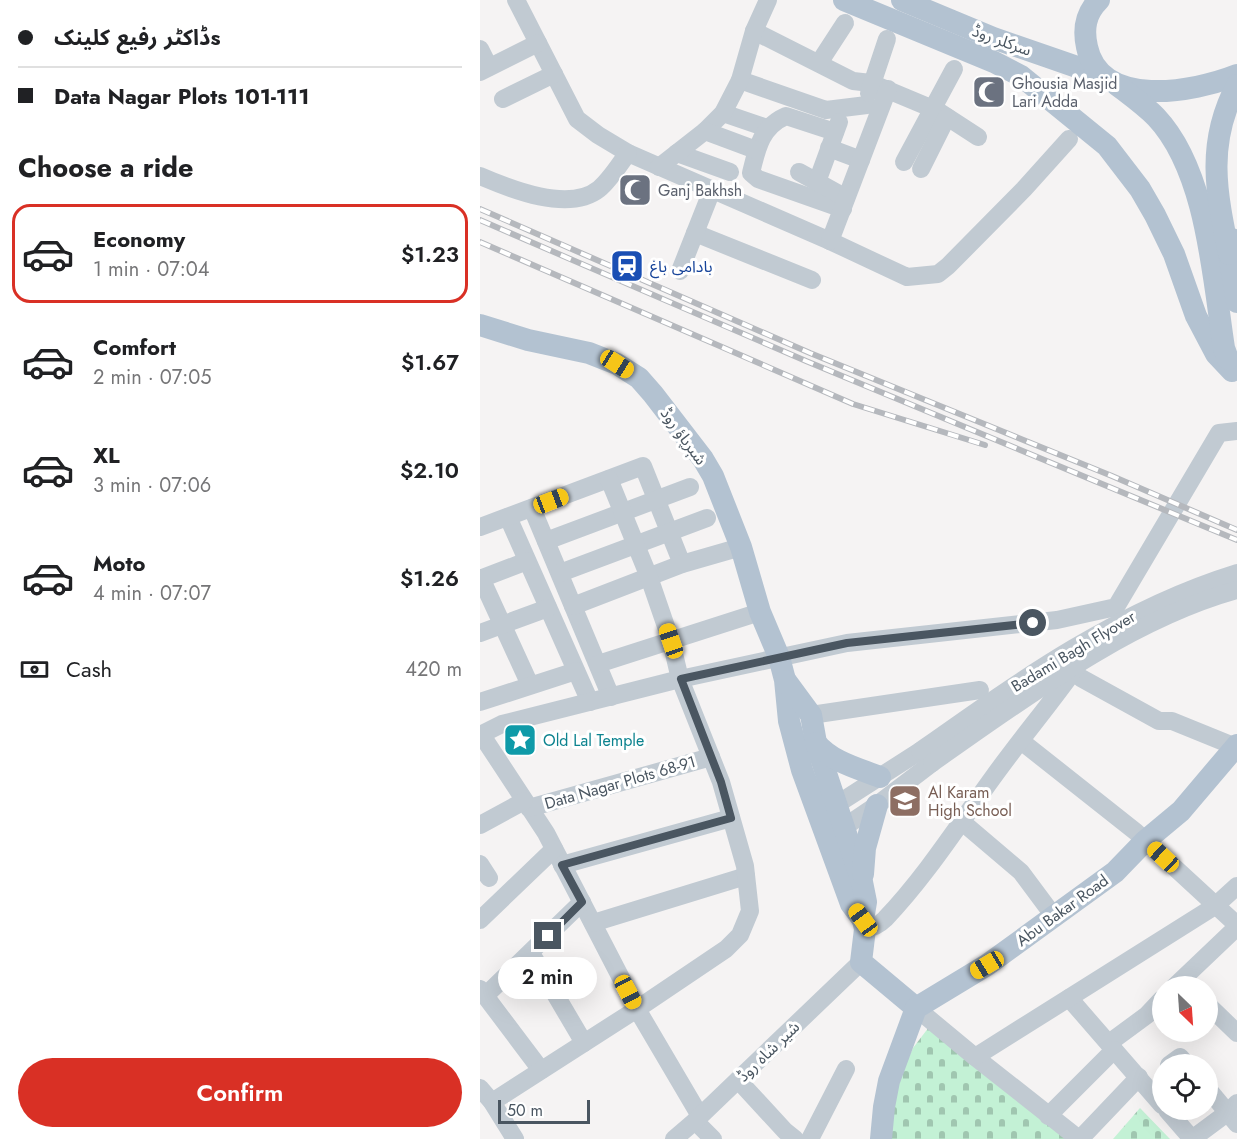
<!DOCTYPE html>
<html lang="en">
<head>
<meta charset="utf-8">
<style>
  :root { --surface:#fff; --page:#f6f6f6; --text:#202124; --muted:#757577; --line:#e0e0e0; --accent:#d93025 }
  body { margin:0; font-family:Jost,"Noto Sans Arabic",sans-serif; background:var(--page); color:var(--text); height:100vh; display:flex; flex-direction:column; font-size:22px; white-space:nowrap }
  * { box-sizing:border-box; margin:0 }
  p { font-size:20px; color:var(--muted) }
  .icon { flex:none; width:33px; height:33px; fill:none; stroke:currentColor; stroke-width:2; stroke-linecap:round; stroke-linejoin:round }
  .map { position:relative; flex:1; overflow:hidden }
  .details { display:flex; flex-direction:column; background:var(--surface); width:480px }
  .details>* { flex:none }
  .hud { display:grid; align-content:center; height:132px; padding:0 18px; background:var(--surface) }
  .needle { width:39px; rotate:155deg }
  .buttons { position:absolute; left:672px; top:976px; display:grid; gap:12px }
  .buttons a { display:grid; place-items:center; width:66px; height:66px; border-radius:50%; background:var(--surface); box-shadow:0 6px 24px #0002; font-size:30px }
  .scale { position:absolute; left:18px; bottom:15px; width:92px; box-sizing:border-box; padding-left:6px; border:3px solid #4a5661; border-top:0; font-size:16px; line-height:21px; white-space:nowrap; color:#4a5661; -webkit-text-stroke:4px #fff; paint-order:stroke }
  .end { position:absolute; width:27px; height:27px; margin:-14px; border:8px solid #4a5661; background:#fff; box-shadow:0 0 0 3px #fff }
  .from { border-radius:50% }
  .bubble { position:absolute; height:42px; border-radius:21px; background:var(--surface); box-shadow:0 6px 24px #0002; font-size:20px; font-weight:600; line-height:42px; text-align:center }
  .car { position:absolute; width:18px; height:36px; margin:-18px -9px; border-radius:8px; box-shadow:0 0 4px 2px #0007; background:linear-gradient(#f5c518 24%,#345 0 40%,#f5c518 0 76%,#345 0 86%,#f5c518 0) }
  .hud b { display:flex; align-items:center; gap:21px; height:57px; font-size:22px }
  .hud b+b { border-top:2px solid var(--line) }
  .hud i { width:15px; height:15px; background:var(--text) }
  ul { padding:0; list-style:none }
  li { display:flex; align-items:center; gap:18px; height:99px; margin:0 12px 9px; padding:0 6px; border:3px solid transparent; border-radius:18px }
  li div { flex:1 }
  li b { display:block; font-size:22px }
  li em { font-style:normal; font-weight:600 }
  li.selected { border-color:var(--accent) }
  li>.icon { width:54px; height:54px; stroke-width:1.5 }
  h2 { padding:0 18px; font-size:27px; line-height:72px }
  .pay { display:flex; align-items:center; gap:15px; height:66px; padding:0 18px; font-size:22px }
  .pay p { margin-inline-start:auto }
  .primary-button { display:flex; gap:12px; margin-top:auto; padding:12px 18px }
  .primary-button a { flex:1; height:69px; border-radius:36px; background:var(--accent); color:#fff; font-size:24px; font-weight:600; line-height:69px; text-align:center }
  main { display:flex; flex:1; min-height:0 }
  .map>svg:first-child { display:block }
  .cemetery { fill:url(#cemetery-stones) }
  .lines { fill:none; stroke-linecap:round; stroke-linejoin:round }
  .minor { stroke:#c1cad2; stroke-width:18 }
  .major { stroke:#b3c2d1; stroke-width:22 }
  .rail-casing { stroke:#b5b8bd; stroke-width:6 }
  .rail { stroke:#fff; stroke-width:4; stroke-dasharray:11; stroke-linecap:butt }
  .minor-bridge { stroke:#c1cad2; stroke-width:18 }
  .route { stroke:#4a5661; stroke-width:8 }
  .labels { text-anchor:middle; stroke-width:6; stroke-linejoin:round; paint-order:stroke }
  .street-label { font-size:16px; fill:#4a5661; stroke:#fff }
  .worship-label { font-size:16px; fill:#5b616d; stroke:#fff; text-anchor:start }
  .transit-label { font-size:16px; fill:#164399; stroke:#fff; text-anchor:start }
  .culture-label { font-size:16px; fill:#0d838f; stroke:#fff; text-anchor:start }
  .education-label { font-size:16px; fill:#785e54; stroke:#fff; text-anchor:start }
</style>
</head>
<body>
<main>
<section class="details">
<div class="hud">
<b><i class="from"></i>ڈاکٹر رفیع کلینکs</b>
<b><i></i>Data Nagar Plots 101-111</b>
</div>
<h2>Choose a ride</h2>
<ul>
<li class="selected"><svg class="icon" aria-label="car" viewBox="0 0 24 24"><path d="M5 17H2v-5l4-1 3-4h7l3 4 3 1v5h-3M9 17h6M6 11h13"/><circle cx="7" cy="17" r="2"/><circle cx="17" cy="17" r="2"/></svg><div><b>Economy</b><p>1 min · 07:04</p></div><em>$1.23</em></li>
<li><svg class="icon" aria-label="car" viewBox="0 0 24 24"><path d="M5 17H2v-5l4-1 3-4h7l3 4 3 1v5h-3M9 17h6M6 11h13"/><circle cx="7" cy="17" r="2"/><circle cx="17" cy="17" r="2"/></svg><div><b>Comfort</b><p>2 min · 07:05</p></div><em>$1.67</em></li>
<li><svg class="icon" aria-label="car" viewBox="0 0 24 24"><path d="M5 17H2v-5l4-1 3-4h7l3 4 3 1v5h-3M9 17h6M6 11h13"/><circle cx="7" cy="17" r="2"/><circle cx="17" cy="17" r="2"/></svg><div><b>XL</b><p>3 min · 07:06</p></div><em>$2.10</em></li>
<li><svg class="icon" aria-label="car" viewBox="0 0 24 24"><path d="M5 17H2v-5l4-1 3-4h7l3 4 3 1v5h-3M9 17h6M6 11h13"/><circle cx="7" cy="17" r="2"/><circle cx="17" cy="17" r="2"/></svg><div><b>Moto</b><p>4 min · 07:07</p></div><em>$1.26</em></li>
</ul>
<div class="pay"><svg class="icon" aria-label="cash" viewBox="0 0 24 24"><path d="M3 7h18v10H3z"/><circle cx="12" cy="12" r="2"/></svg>Cash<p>420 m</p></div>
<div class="primary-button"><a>Confirm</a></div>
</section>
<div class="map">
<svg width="757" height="1139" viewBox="0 0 757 1139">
  <defs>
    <pattern id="cemetery-stones" width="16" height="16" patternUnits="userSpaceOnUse" patternTransform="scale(1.5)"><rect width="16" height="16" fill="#c3f1d5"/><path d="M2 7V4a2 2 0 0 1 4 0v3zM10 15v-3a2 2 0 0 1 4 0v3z" fill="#a0c6b0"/></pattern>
  </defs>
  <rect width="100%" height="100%" fill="#f5f3f3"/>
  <g class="cemetery">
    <path d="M449 1027 592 1139H411L412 1095 433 1048Z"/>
    <path d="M660 1108 690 1139H633Z"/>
  </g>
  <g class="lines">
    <g class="minor">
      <path d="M36 0 97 119 118 135 148 153 350 241 427 277 458 274 468 266 544 189 589 139"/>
      <path d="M274 31 373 81 391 83 458 111 498 137"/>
      <path d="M0 49 9 67"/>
      <path d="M339 63 365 23"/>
      <path d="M0 72 58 43"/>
      <path d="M260 80 346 110 387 105"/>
      <path d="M389 93 407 39"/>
      <path d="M23 99 74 74"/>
      <path d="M243 113 287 128"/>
      <path d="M225 131 243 113 260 80 274 31 288 0"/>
      <path d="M355 132 306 116C281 127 277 148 271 173L278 179 363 209"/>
      <path d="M349 148 381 160"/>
      <path d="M197 153 250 172"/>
      <path d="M424 162 474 69"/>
      <path d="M179 167 225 131 276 150"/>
      <path d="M441 169 467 117"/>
      <path d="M319 172 366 198"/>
      <path d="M0 176C30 189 89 213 119 189 130 180 139 165 148 153"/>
      <path d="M337 182 359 122"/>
      <path d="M215 233 332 280"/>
      <path d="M350 241 408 89"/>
      <path d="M200 271 232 190"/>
      <path d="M52 508 131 697"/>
      <path d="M28 517 110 702"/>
      <path d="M0 527 163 466 202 564"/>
      <path d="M66 541 210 487"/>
      <path d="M80 573 227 518"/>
      <path d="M1 578 50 685"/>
      <path d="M0 579 47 561"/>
      <path d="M93 606 202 564 261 547"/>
      <path d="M0 633 68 608"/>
      <path d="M118 664 280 612"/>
      <path d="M601 678 679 721H692L756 747"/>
      <path d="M0 702 96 671"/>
      <path d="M331 715 500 690"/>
      <path d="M1 734 66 833 157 1009 220 1116"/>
      <path d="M0 735 22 724 200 679 367 643 577 620 636 607 739 433 757 431"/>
      <path d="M541 741 656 832 757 925"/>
      <path d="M49 808 231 757"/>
      <path d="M345 812 440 751"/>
      <path d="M481 821 541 872 573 915"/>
      <path d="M0 825 44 801"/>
      <path d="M354 834 397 805 452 763"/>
      <path d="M0 864 9 878"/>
      <path d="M82 865 251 818"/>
      <path d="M0 920 74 849"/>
      <path d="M113 923 266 876"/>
      <path d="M385 929C393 928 399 925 405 919 446 876 479 824 514 776 542 737 573 701 600 662"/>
      <path d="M51 953 104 1043"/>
      <path d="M694 987 757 927"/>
      <path d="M0 989 61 1070"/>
      <path d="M5 996 102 902"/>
      <path d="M589 998 682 1105"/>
      <path d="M728 1005 757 1033"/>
      <path d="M436 1008 495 1057 599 1139"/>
      <path d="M629 1043 667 1015 682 999"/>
      <path d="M495 1057 735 906 757 886"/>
      <path d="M689 1065 700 1057 707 1065"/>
      <path d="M258 1080 305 1131 315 1139"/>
      <path d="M0 1088 12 1102 35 1139"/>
      <path d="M728 1089 757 1124"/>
      <path d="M12 1102 157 1009 246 949 260 935 270 911 265 866 241 782 200 679 191 641 169 577 129 479"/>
      <path d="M687 1110 712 1139"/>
      <path d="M568 1116 634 1050"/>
      <path d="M215 1121 233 1139"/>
      <path d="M194 1139 215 1121 381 962"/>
      <path d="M330 1139 366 1069"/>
      <path d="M600 1139 659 1077"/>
      <path d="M712 1139 747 1113 757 1103"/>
    </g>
    <g class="major">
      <path d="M364 0 514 62 541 76 627 146 660 189 675 215 694 254 716 316 736 354 752 371"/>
      <path d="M422 0 513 38 623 76"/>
      <path d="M619 0C605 14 603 29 607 47 620 110 714 92 757 75"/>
      <path d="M637 85C650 95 664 105 676 117 727 171 733 277 744 348L748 359"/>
      <path d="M752 239 749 254 757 302"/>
      <path d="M749 254C736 192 726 143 757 85"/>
      <path d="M0 325 48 340 109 353 137 364 159 378 173 394 223 459 233 476 261 547 280 612 299 657 305 680 309 721 322 770 371 904 383 920"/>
      <path d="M306 681 331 715 336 743 382 882 386 902 383 920 385 929 381 962 436 1008"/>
      <path d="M336 743C352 762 377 768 400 777"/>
      <path d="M383 874 385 848 397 805"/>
      <path d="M401 1139 404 1107 409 1081 436 1008 507 965 635 872 665 841 701 811 757 745"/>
    </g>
    <defs>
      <g id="rail">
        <path d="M0 209 330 353 632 476 757 530"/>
        <path d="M0 220 326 361 757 540"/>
        <path d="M0 242 373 404 505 445"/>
      </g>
    </defs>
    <use href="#rail" class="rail-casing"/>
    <use href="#rail" class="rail"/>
    <g class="minor-bridge">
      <path d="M440 751C539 681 640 609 757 573"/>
      <path d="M452 763C544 699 648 620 757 590"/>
    </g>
  </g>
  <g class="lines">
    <path class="route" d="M68 936 102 902 82 865 251 818 241 782 201 679 367 643 553 623"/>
  </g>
  <defs>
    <symbol id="mosque-square" viewBox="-11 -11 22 22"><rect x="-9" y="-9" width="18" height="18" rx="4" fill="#6b7280" stroke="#fff"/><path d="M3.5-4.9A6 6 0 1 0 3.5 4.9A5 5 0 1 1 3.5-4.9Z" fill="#fff"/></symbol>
    <symbol id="station-square" viewBox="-11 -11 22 22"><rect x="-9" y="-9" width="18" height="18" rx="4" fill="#1a4fb4" stroke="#fff"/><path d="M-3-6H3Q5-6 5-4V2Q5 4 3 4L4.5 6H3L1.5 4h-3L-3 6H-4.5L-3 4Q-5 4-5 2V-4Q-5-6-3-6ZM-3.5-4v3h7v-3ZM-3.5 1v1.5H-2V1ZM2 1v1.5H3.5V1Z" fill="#fff"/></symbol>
    <symbol id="sight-square" viewBox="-11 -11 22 22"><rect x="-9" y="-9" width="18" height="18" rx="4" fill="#0f9aa8" stroke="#fff"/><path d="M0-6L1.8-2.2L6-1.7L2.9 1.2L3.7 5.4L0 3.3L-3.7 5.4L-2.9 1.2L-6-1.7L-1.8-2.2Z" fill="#fff"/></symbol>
    <symbol id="school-square" viewBox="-11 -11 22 22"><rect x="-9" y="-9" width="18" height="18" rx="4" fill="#8d6e63" stroke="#fff"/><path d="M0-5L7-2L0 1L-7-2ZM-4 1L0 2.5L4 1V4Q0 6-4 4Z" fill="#fff"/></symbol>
  </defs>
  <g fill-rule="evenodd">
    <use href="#mosque-square" x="490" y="73" width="38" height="38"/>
    <use href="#mosque-square" x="136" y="171" width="38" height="38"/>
    <use href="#station-square" x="128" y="247" width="38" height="38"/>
    <use href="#sight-square" x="21" y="721" width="38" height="38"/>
    <use href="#school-square" x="406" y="782" width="38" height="38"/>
  </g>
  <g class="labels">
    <g class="street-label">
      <text transform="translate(522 40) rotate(20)" y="6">سرکلر روڈ</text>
      <text transform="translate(204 436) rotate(54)" y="6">شېرپاؤ روڈ</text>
      <text transform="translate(593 651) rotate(-31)" y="6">Badami Bagh Flyover</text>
      <text transform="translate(140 782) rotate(-16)" y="6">Data Nagar Plots 68-91</text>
      <text transform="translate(582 910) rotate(-36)" y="6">Abu Bakar Road</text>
      <text transform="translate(288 1051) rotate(-44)" y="6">شیر شاہ روڈ</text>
    </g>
    <g class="worship-label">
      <text x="532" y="89">Ghousia Masjid<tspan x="532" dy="18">Lari Adda</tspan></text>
      <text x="178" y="196">Ganj Bakhsh</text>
    </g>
    <g class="transit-label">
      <text x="170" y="272">بادامی باغ</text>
    </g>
    <g class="culture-label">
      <text x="63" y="746">Old Lal Temple</text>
    </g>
    <g class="education-label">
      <text x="448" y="798">Al Karam<tspan x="448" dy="18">High School</tspan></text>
    </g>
  </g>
</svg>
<div class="buttons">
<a><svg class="needle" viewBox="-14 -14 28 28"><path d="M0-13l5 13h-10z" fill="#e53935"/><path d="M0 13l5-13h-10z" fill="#757577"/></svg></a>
<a><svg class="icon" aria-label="locate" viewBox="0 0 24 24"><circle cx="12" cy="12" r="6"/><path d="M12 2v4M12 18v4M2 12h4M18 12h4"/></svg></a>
</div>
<div class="scale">50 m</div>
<i class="end from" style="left:553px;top:623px"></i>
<i class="end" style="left:68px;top:936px"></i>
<div class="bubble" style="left:18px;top:957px;width:99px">2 min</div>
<i class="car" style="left:137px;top:364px;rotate:122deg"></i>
<i class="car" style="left:71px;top:501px;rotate:69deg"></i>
<i class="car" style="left:191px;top:641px;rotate:341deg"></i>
<i class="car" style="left:683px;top:857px;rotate:313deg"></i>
<i class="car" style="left:383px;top:920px;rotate:324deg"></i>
<i class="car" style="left:507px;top:965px;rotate:239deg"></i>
<i class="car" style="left:148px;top:992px;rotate:152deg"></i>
</div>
</main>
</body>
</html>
